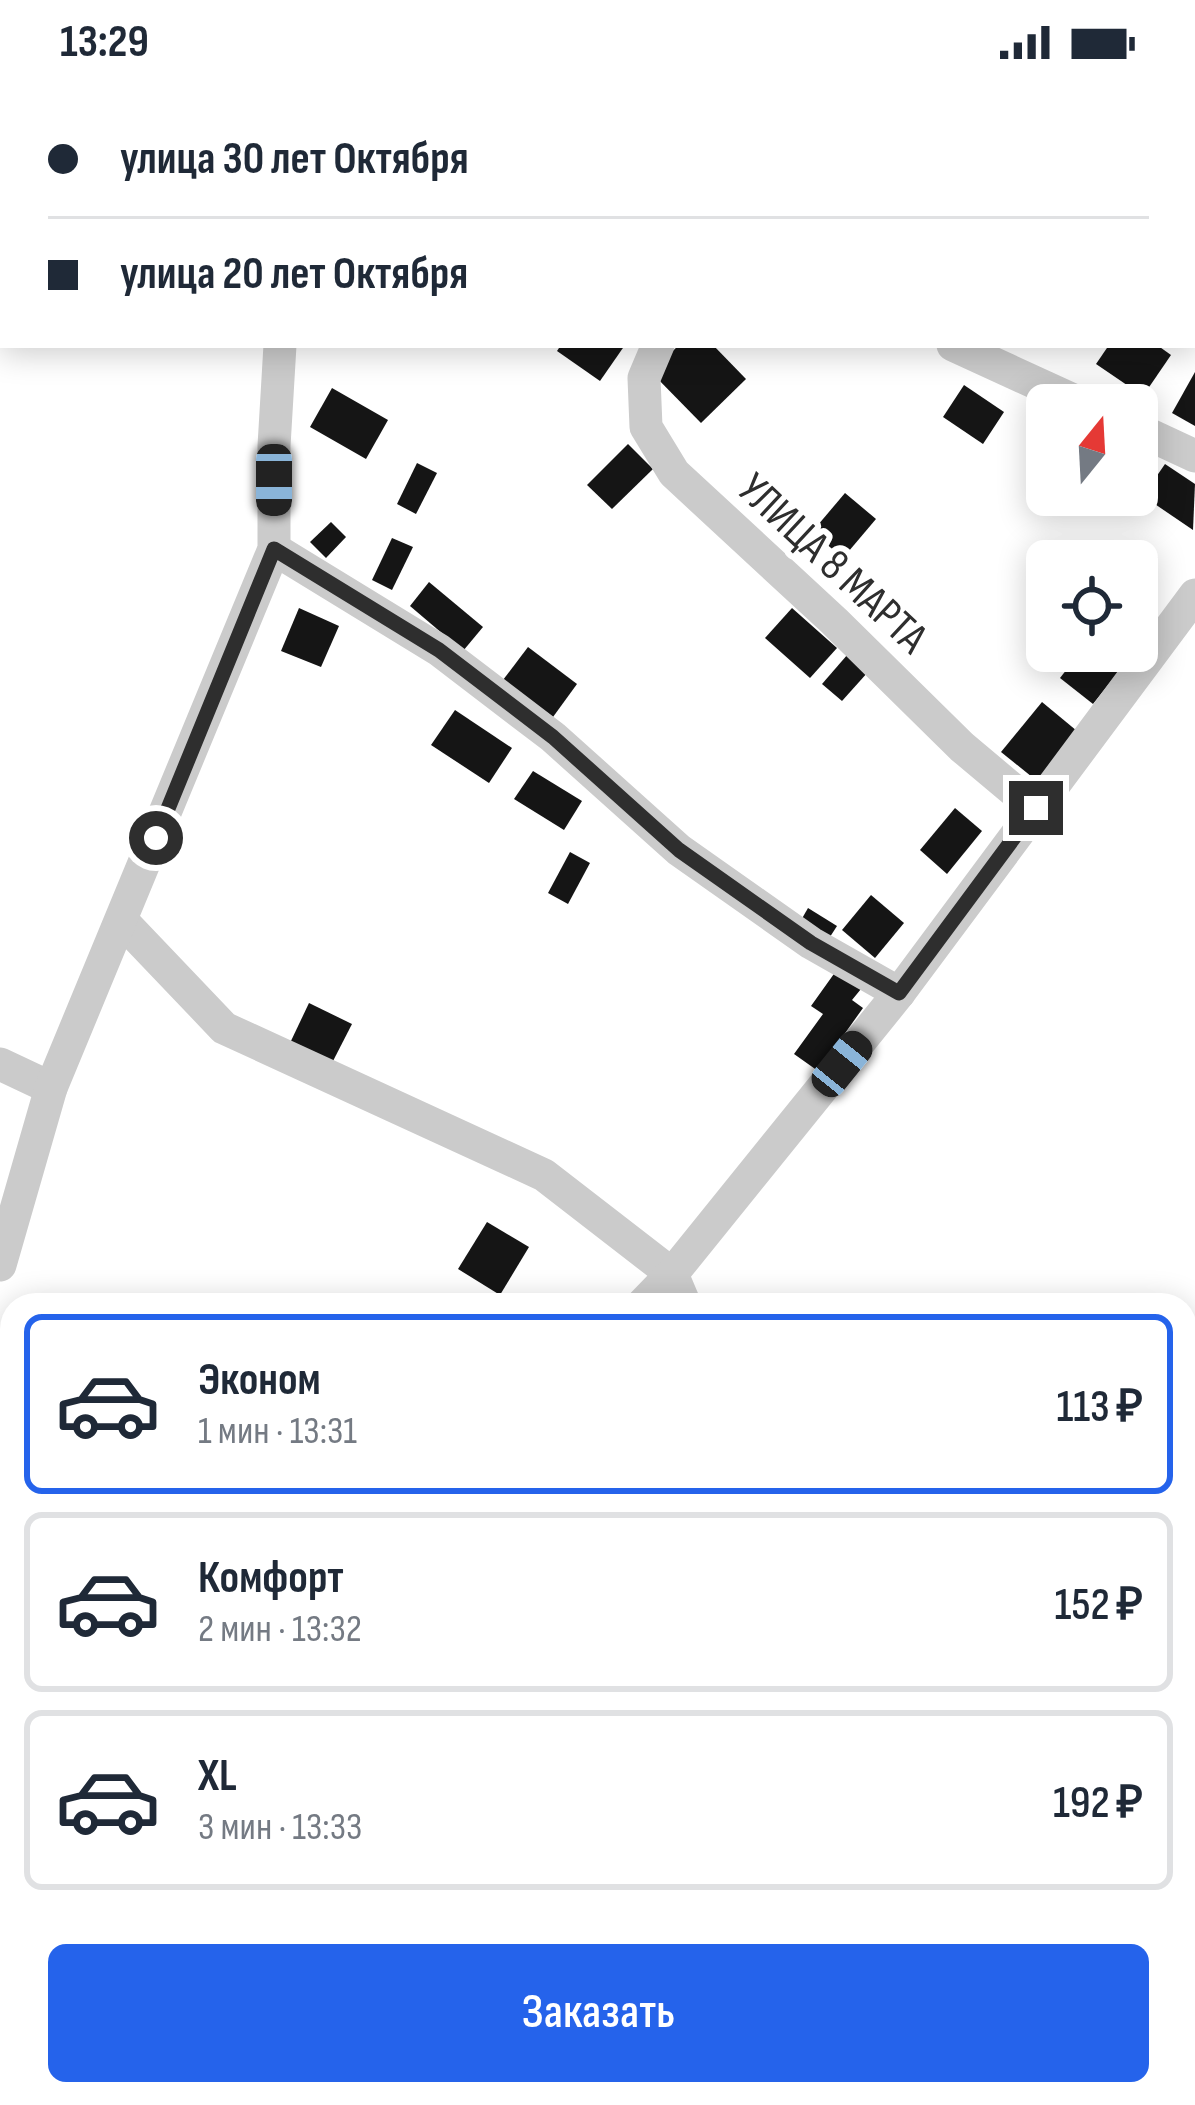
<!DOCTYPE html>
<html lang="ru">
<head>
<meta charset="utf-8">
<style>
  :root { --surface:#fff; --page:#f2f2f3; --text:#1f2937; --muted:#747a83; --line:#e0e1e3; --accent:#2563eb }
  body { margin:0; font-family:"Sofia Sans Condensed",sans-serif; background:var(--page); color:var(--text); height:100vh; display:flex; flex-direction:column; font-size:45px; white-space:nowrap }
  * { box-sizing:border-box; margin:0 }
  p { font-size:39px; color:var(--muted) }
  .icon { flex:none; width:66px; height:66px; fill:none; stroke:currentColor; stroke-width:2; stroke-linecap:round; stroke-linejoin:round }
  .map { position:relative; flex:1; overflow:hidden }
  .drawer { position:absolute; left:0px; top:1209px; width:1197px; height:813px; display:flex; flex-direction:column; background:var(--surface); border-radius:36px 36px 0 0; box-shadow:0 6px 30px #0003 }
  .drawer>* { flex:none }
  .hud { position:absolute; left:0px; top:0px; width:1197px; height:264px; box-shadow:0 6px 30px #0003; display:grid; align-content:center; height:264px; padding:0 48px; background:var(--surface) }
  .needle { width:78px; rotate:18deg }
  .fabs { position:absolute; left:1026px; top:300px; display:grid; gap:24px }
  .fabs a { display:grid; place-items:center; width:132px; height:132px; border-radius:18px; background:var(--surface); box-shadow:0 6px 30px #0003; font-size:60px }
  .end { position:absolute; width:54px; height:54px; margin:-27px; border:15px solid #2e2e2e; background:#fff; box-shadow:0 0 0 6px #fff }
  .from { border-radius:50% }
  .car { position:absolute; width:36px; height:72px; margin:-36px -18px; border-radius:15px; box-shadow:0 0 9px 3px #0007; background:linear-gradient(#222 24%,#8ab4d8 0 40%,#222 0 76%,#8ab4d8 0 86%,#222 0) }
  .hud b { display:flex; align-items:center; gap:42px; height:114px; font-size:45px }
  .hud b+b { border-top:3px solid var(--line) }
  .hud i { width:30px; height:30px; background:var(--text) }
  ul { padding:21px 0 0; list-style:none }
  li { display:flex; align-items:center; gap:36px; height:180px; margin:0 24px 18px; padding:0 24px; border:6px solid var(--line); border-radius:18px }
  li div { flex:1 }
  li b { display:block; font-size:45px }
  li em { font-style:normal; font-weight:600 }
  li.active { border-color:var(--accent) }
  li>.icon { width:108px; height:108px; stroke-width:1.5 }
  .button { display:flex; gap:24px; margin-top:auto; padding:24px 48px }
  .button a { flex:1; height:138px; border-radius:18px; background:var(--accent); color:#fff; font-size:48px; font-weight:600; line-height:138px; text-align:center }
  .status { display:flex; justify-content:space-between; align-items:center; height:84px; padding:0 60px; background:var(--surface); direction:ltr }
  .status svg { height:33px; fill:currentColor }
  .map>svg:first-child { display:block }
  .building { fill:#151515 }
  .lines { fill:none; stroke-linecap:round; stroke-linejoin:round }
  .minor { stroke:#cbcbcb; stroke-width:33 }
  .route { stroke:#2e2e2e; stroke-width:15 }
  .labels { text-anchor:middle; stroke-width:12; stroke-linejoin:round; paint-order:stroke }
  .street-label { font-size:45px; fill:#2e2e2e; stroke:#fff }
</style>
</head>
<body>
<div class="status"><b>13:29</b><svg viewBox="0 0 49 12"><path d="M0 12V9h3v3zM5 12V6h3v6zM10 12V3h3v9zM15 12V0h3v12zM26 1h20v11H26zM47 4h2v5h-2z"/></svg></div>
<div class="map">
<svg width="1195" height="2021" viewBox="0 0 1195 2021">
  <rect width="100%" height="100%" fill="#fff"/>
  <g class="building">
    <path d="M561 261H625L600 297 557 267Z"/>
    <path d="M679 261H713L746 295 701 339 651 288Z"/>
    <path d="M1109 261H1157L1171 271 1143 312 1096 280Z"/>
    <path d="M1195 288V342L1172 329Z"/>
    <path d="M964 301 1004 328 983 360 943 333Z"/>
    <path d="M332 304 388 336 366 375 310 343Z"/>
    <path d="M628 360 653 385 612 425 587 401Z"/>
    <path d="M417 379 437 389 416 430 397 420Z"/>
    <path d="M1165 380 1195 400 1193 446 1143 412Z"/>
    <path d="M845 409 876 435 843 474 812 448Z"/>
    <path d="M331 438 346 453 326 474 310 458Z"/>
    <path d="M392 454 413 463 392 506 372 496Z"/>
    <path d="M1131 457 1158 474 1137 505V477H1118Z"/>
    <path d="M429 498 483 543 463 567 410 522Z"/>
    <path d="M299 524 339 542 321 583 281 567Z"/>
    <path d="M792 524 837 564 810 594 765 554Z"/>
    <path d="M528 563 577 600 553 633 503 596Z"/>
    <path d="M1081 567H1125L1131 572 1093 620 1060 594Z"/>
    <path d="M848 570 868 588 842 617 822 600Z"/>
    <path d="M1042 618 1077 647 1037 697 1001 668Z"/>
    <path d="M455 626 512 664 489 699 431 661Z"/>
    <path d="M533 687 582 717 564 746 514 715Z"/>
    <path d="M955 724 982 747 947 790 920 766Z"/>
    <path d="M570 768 590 779 568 820 548 809Z"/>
    <path d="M871 811 904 839 875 874 842 846Z"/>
    <path d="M808 824 837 842 828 856 800 838Z"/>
    <path d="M836 887 861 905 852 916 863 924 818 987 794 970 823 930 811 922Z"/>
    <path d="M309 919 352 940 332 979 290 959Z"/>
    <path d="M487 1138 529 1163 500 1211 458 1185Z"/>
    <path d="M0 1320 12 1326V1349L0 1374Z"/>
    <path d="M0 1386 12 1392V1434L0 1456Z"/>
    <path d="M272 2010H328L330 2012 323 2021H262Z"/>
  </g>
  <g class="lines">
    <g class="minor">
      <path d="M636 0 637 3"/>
      <path d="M1183 0 1185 3"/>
      <path d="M374 3 376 0"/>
      <path d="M658 261 644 294 646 343 674 389 834 537 962 663 1036 725"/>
      <path d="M953 261 1084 321"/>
      <path d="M1137 345 1195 372"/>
      <path d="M274 465 439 566 553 653 679 766 811 859 899 909"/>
      <path d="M122 837 224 944 544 1091 672 1190 685 1221"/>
      <path d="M0 980 51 1004"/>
      <path d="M0 1181 51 1004 274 465V362L280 261"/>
      <path d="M642 1221 672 1190 899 909 1195 511"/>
      <path d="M0 1494 12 1502"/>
      <path d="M156 2021 162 2010"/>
    </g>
  </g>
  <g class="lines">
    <path class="route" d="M156 754 274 465 439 566 553 653 679 766 811 859 899 909 1036 724"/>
  </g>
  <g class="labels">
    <g class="street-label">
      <text transform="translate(834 478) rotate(43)" y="16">УЛИЦА 8 МАРТА</text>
    </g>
  </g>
</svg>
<div class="fabs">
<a><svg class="needle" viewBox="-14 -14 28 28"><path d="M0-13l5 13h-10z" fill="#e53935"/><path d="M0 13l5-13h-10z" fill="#747a83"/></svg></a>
<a><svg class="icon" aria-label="locate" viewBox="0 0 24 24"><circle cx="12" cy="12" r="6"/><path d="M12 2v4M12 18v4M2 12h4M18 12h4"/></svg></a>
</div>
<i class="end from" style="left:156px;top:754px"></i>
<i class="end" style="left:1036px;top:724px"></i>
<i class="car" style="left:274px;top:396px;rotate:180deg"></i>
<i class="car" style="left:842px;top:980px;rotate:39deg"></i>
<div class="hud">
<b><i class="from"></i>улица 30 лет Октября</b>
<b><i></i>улица 20 лет Октября</b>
</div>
<section class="drawer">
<ul>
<li class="active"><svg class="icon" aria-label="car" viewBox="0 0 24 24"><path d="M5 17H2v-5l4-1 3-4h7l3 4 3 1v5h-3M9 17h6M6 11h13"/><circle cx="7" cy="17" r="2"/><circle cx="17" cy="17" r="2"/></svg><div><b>Эконом</b><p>1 мин · 13:31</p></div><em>113 ₽</em></li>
<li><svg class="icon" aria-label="car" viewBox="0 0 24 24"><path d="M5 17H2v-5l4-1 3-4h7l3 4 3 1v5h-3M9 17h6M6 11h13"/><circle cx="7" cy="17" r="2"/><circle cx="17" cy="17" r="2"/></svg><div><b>Комфорт</b><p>2 мин · 13:32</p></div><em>152 ₽</em></li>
<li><svg class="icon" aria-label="car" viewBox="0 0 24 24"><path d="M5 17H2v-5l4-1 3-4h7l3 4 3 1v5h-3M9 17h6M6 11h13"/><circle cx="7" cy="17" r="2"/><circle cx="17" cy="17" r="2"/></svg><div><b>XL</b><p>3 мин · 13:33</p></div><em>192 ₽</em></li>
</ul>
<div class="button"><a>Заказать</a></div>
</section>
</div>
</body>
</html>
